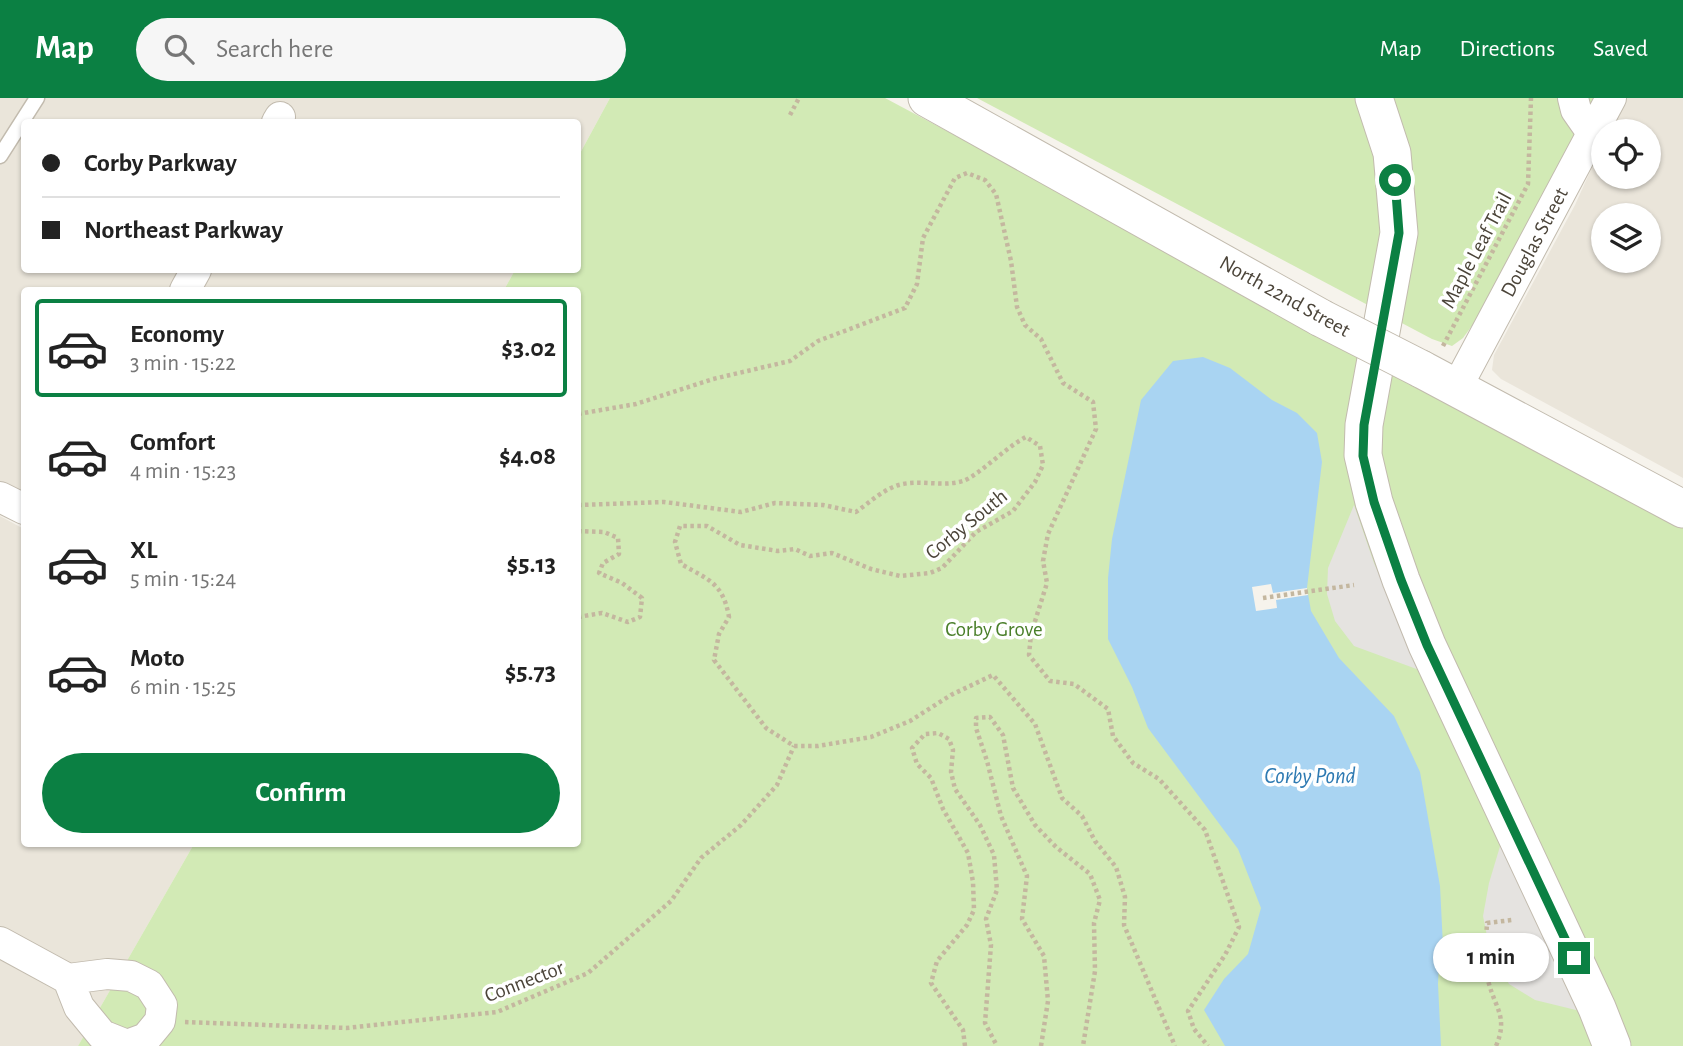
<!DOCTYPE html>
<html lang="en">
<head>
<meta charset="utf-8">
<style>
  :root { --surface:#fff; --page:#f6f6f6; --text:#222; --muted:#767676; --line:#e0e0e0; --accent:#0b8043 }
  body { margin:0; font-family:"Alegreya Sans",sans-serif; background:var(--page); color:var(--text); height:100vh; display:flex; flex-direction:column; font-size:26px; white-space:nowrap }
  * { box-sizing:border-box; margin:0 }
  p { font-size:23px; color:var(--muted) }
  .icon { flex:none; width:38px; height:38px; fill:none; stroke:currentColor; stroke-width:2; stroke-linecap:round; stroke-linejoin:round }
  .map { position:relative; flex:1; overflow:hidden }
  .details { position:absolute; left:21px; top:189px; width:560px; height:560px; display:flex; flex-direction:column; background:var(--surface); border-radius:7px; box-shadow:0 2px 5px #0004 }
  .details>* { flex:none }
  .hud { position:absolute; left:21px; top:21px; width:560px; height:154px; border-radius:7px; box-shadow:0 2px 5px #0004; display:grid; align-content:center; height:154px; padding:0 21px; background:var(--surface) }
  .controls { position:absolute; left:1591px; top:21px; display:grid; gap:14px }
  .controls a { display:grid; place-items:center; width:70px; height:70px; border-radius:50%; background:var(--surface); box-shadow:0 2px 5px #0004; font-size:35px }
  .end { position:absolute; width:32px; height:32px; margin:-16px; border:9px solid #0b8043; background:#fff; box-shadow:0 0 0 4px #fff }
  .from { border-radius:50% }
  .bubble { position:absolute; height:49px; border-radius:24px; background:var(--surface); box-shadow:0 2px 5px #0004; font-size:23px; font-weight:600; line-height:49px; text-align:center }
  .hud b { display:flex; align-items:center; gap:24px; height:66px; font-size:26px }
  .hud b+b { border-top:2px solid var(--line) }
  .hud i { width:18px; height:18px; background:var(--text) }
  ul { padding:12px 0 0; list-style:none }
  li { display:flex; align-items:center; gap:21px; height:98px; margin:0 14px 10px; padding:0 7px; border:4px solid transparent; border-radius:7px }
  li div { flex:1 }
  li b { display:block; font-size:26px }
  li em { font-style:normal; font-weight:600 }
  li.selected { border-color:var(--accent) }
  li>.icon { width:63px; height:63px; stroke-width:1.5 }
  .button { display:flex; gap:14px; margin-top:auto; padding:14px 21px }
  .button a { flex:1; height:80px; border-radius:42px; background:var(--accent); color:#fff; font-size:28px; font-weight:600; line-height:80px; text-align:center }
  header { display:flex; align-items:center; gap:42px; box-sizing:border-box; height:98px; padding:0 35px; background:var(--accent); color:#fff }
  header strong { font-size:33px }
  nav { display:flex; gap:38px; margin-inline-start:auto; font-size:24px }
  .search { width:490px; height:63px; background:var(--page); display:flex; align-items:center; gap:18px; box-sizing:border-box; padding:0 24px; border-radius:38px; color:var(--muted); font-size:26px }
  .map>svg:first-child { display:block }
  .residential { fill:#eae5da; fill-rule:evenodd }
  .green { fill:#d2eab5 }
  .parking { fill:#e5e3e0 }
  .water { fill:#a9d4f2 }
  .pier { fill:#f6f3ec }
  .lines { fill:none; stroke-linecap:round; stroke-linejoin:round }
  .service-casing { stroke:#c2bbae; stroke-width:17 }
  .minor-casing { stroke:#c2bbae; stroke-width:32 }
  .tertiary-casing { stroke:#c2bbae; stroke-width:39 }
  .path { stroke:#c4b79f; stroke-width:4.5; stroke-dasharray:3.5 3.5; stroke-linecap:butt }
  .service { stroke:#fff; stroke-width:14 }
  .minor { stroke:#fff; stroke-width:30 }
  .tertiary { stroke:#fff; stroke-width:37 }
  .tertiary-bridge-casing { stroke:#c2bbae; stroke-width:39; stroke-linecap:butt }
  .tertiary-bridge { stroke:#fff; stroke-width:37 }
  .route { stroke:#0b8043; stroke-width:9 }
  .labels { text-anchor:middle; stroke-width:7; stroke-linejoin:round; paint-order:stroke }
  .street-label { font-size:21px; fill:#4b4439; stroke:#fff }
  .park-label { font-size:21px; fill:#4a7f2a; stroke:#fff }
  .water-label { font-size:23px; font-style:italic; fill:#2e7ab2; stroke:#fff }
</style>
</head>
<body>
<header>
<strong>Map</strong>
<div class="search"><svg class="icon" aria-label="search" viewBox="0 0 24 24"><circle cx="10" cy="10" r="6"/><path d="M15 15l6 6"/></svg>Search here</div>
<nav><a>Map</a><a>Directions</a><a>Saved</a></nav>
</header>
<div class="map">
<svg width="1683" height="948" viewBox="0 0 1683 948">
  <rect width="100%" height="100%" fill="#f6f3ec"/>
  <g class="residential">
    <path d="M0 0H610L578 59V24H24V172H515L504 192H24V397L0 384Z"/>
    <path d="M1627 0H1683V380L1501 281 1492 272 1494 257 1575 107 1603 45V79H1648V33H1609ZM1603 117H1648V163H1603Z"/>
    <path d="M0 418 24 431V746H194L78 948H0Z"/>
  </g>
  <g class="green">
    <path d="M610 0H885L1683 426V948H78L194 746H578V192H504L515 172H578V59Z"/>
    <path d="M977 0H1595L1474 225 1463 240 1452 248 1432 241Z"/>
  </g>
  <g class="parking">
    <path d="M1354 407 1374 465 1422 573 1354 548 1335 523 1327 496 1328 470Z"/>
    <path d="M1501 745 1580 913 1535 902 1509 886 1490 853 1483 818 1489 785Z"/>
  </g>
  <path class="water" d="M1203 259 1230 270 1272 302 1297 315 1317 335 1322 364 1307 490 1311 513 1339 560 1394 618 1420 674 1440 788 1443 848 1439 865 1438 886 1441 948H1225L1204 912 1224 881 1248 856 1261 810 1238 751 1148 630 1132 589 1108 541V480L1112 441 1141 302 1173 263Z"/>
  <path class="pier" d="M1271 486 1273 495 1307 490 1308 497 1276 502 1277 510 1256 513 1252 489Z"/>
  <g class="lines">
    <defs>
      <path id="service" d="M0 58 37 0"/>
      <g id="minor">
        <path d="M1573 0 1576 12 1592 35"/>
        <path d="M277 24 280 19"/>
        <path d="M185 192 196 172"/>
        <path d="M1457 289 1611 0"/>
        <path d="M0 399 24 411"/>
        <path d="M0 844 68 881 107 876 131 878 149 887 162 907 160 923 146 940 127 947 102 937 79 909 68 881"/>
      </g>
      <g id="tertiary">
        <path d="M927 0 1321 220"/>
        <path d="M1374 0 1392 55 1399 135 1364 327 1363 357 1374 404 1401 482 1427 547 1597 910 1612 948"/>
        <path d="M1421 271 1683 411"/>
      </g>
    </defs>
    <use href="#service" class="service-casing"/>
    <use href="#minor" class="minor-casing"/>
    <use href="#tertiary" class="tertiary-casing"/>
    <g class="path">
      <path d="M790 17 799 0"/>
      <path d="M1443 248 1528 86 1531 0"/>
      <path d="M578 316 636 306 713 281 790 263 818 243 905 210 917 186 923 140 955 80 967 75 985 82 996 96 1011 163 1017 209 1025 227 1041 241 1063 285 1093 304 1096 331 1048 436 1043 463 1047 485 1031 536 1029 557 1050 583 1074 586 1108 611 1113 638 1133 665 1159 681 1205 732 1239 829 1225 857 1188 913 1194 931 1208 948"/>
      <path d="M578 407 664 404 741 414 775 405 823 407 856 414C870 404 886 389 903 386 923 382 943 389 963 383 978 378 1006 349 1026 339L1040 348 1043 367 1035 384 1013 413 976 434 942 470 930 475 900 478 871 471 832 455 810 458 795 451 778 453 740 447 707 428H680L675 444 681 466C709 482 723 485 729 519L719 536 714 562 766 630 794 648H818L871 639 910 623 951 597 993 577 1035 626 1062 700 1082 718 1095 743 1116 769 1125 799 1124 827 1175 948"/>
      <path d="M578 433 604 434 618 440 619 456 603 465 599 475 622 485 642 500 640 519 628 524 602 515 578 519"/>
      <path d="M1263 500 1354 487"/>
      <path d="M185 924 346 930 497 914 588 875 671 803 701 760 741 727 777 687 794 648"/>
      <path d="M965 948 963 932 931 885 937 863 967 827 974 812 973 784 968 755 943 711 931 680 917 666 912 650 925 636 938 635 949 641 953 652 951 674 955 691 980 727 994 757 997 792 986 821 991 847 985 925 997 948"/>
      <path d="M1041 948 1048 903 1044 858 1022 821 1027 778 1001 718 987 663 976 630V620L990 619 1003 637 1013 690 1035 727 1056 749 1090 776 1100 802 1094 825 1095 873 1083 948"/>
      <path d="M1496 948C1508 920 1496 911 1489 886 1483 866 1486 845 1487 825L1512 822"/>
    </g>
    <use href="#service" class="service"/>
    <use href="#minor" class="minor"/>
    <use href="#tertiary" class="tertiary"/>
    <defs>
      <path id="tertiary-bridge" d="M1321 220 1421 271"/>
    </defs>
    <use href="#tertiary-bridge" class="tertiary-bridge-casing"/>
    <use href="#tertiary-bridge" class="tertiary-bridge"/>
  </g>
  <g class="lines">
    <path class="route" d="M1395 82 1399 135 1364 327 1363 358 1374 404 1401 482 1427 547 1574 860"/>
  </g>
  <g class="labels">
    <g class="street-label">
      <text transform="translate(1534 144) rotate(-62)" y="7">Douglas Street</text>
      <text transform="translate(1476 152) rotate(-62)" y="7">Maple Leaf Trail</text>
      <text transform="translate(1285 198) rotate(29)" y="7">North 22nd Street</text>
      <text transform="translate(966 426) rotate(-39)" y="7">Corby South</text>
      <text transform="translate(524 883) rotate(-21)" y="7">Connector</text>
    </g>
    <g class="park-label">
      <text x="994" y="538">Corby Grove</text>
    </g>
    <g class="water-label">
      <text x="1310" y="685">Corby Pond</text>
    </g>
  </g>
</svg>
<div class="controls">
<a><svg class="icon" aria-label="locate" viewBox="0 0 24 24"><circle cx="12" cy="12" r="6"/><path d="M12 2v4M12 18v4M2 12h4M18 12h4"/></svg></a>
<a><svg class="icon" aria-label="layers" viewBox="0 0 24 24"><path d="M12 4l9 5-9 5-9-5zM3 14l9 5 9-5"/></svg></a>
</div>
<i class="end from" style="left:1395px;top:82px"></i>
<i class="end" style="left:1574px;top:860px"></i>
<div class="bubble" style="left:1433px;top:835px;width:116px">1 min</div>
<div class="hud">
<b><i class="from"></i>Corby Parkway</b>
<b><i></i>Northeast Parkway</b>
</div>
<section class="details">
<ul>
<li class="selected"><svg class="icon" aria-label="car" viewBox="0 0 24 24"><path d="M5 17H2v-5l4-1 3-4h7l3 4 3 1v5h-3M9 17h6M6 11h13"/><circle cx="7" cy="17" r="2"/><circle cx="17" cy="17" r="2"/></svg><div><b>Economy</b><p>3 min · 15:22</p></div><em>$3.02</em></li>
<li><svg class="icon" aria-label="car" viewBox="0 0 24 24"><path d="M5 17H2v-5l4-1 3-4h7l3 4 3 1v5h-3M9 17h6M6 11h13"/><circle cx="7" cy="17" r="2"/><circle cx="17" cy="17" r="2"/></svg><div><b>Comfort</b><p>4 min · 15:23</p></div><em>$4.08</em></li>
<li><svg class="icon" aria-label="car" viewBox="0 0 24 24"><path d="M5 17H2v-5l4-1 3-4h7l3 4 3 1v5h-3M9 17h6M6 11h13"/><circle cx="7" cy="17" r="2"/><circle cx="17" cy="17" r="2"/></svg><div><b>XL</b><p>5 min · 15:24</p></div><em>$5.13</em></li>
<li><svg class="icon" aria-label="car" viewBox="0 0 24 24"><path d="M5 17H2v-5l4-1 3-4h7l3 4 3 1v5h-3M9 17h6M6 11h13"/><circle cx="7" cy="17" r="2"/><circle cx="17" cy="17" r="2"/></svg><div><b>Moto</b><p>6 min · 15:25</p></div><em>$5.73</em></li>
</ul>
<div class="button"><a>Confirm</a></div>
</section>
</div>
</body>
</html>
